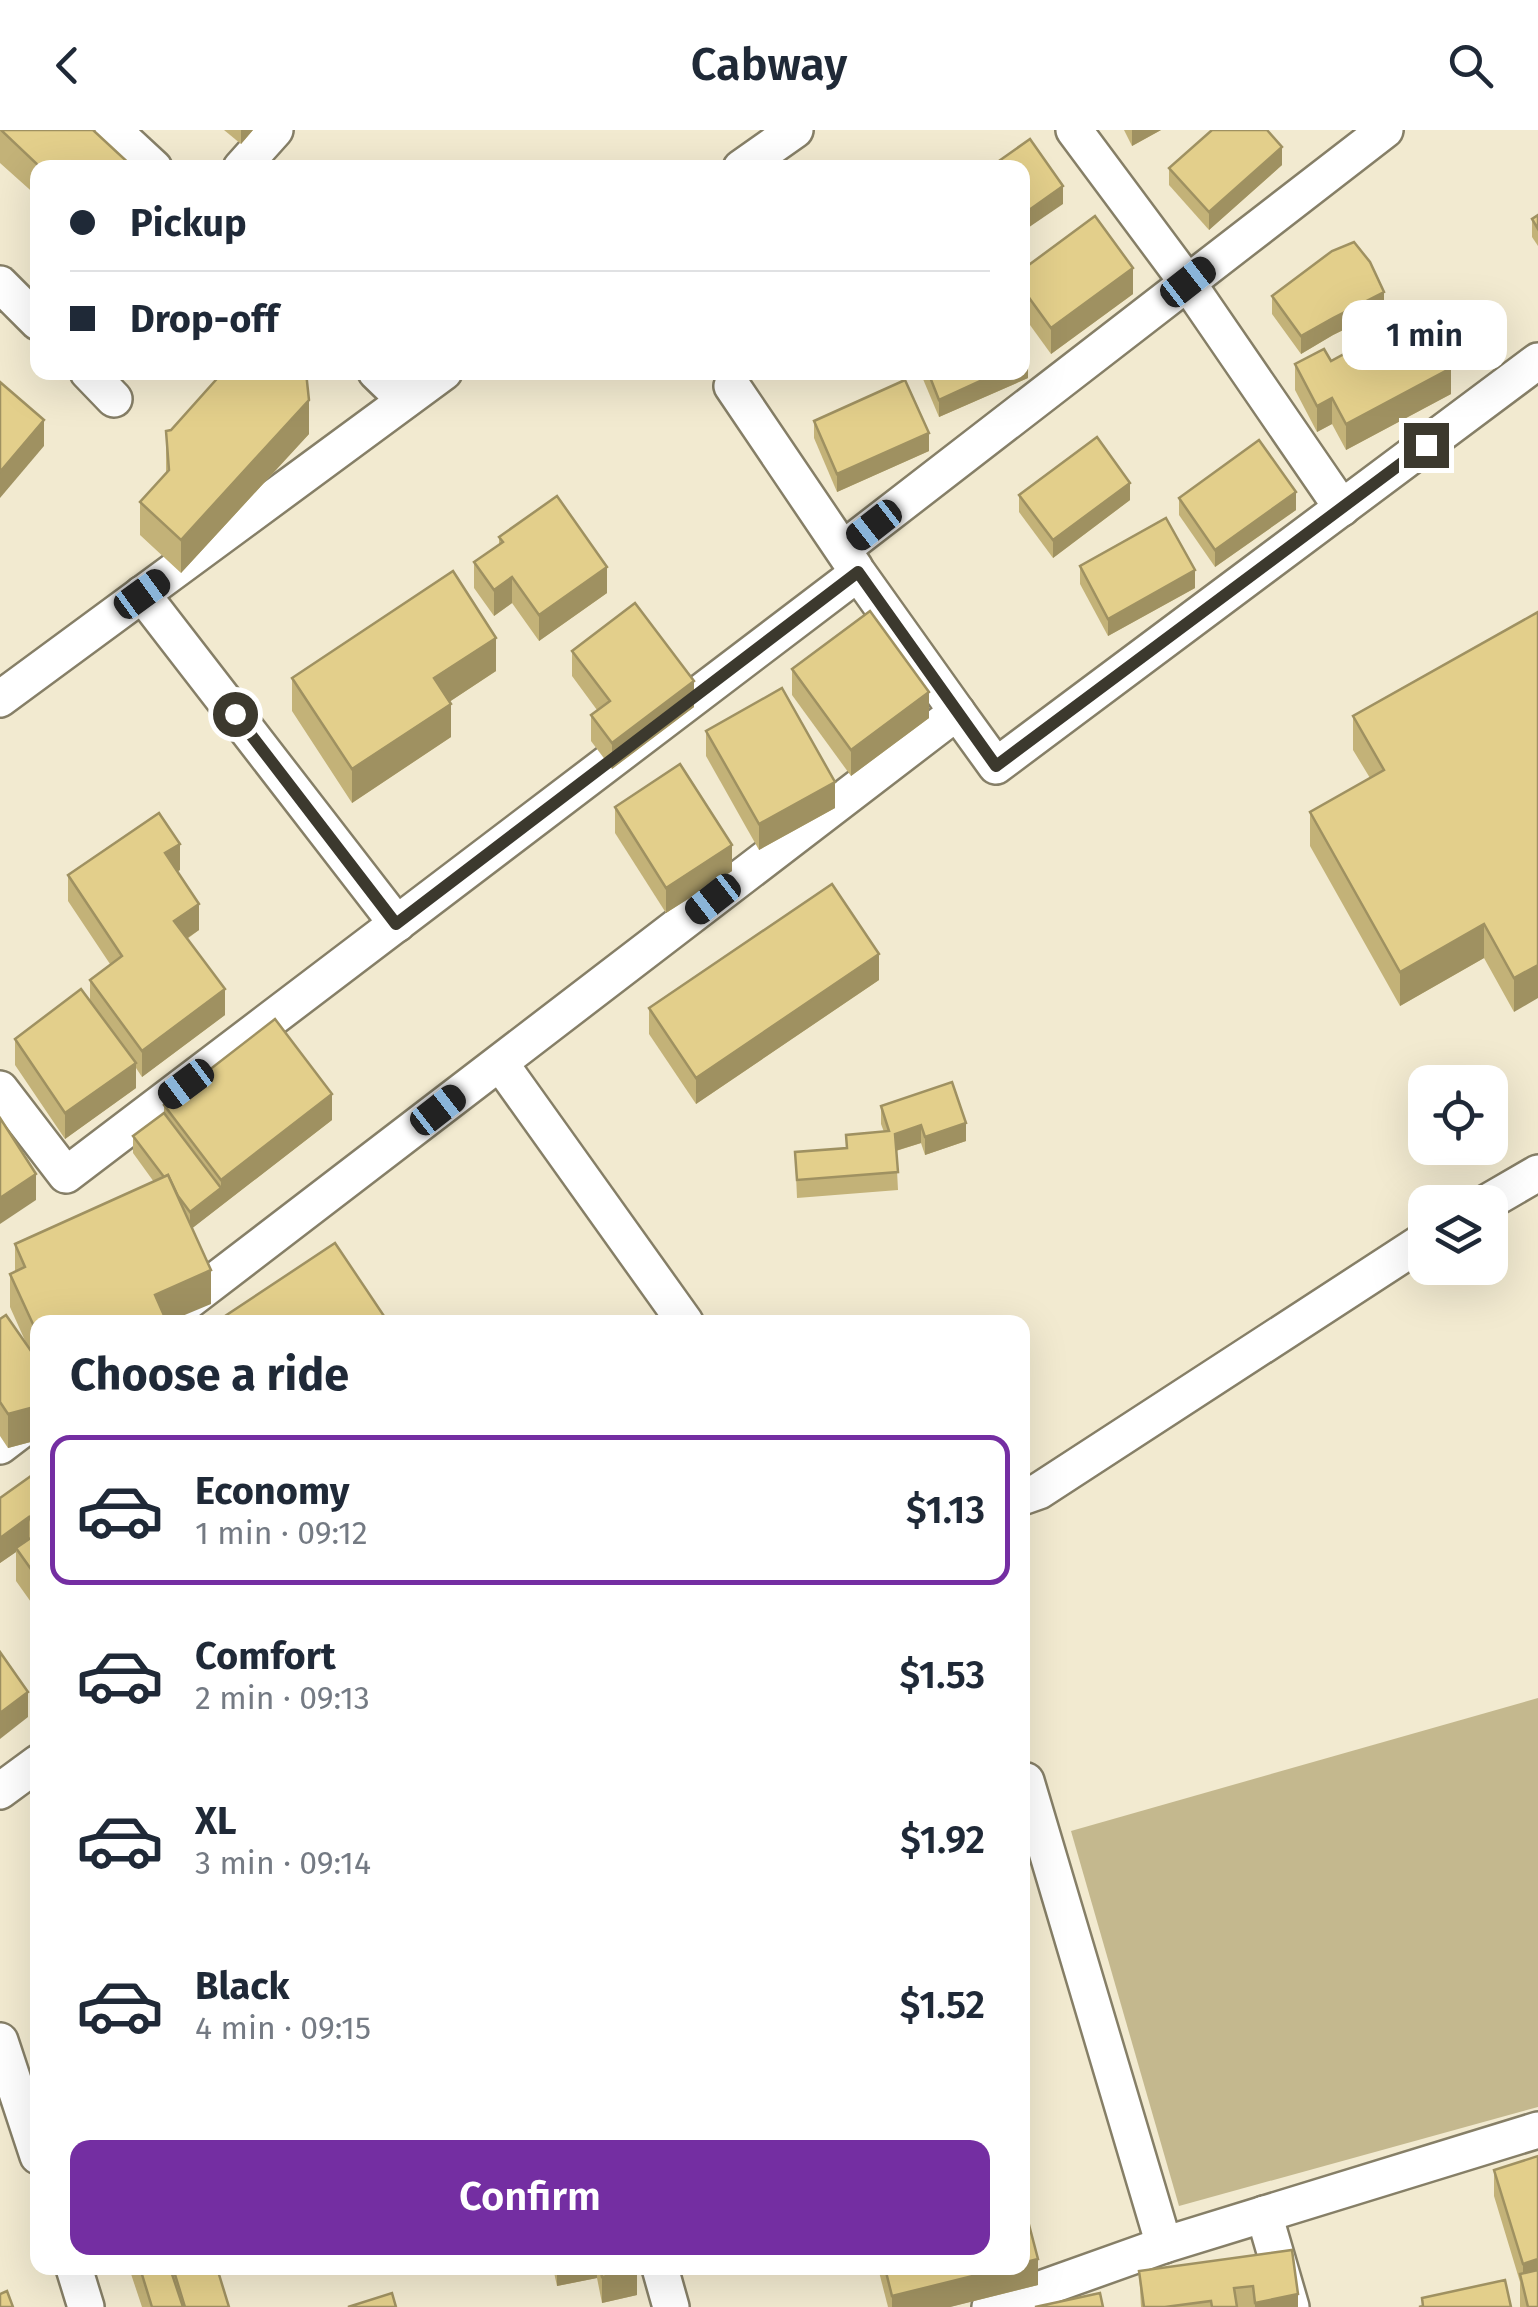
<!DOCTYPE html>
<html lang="en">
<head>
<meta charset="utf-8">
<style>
  :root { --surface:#fff; --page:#f6f6f7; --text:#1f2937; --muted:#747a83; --line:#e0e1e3; --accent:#742ea2 }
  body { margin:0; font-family:"Fira Sans",sans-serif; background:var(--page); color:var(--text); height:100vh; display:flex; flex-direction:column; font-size:38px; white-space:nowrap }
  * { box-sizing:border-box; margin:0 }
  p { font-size:32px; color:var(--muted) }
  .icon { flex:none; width:55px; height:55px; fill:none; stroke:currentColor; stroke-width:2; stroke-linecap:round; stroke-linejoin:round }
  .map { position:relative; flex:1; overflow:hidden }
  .details { position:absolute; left:30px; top:1185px; width:1000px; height:960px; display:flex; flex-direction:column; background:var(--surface); border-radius:20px; box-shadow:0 10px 40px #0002 }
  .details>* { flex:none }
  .top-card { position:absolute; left:30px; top:30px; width:1000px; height:220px; border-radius:20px; box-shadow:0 10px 40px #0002; display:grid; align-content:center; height:220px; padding:0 40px; background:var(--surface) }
  .controls { position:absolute; left:1408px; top:935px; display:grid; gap:20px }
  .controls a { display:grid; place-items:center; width:100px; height:100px; border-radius:20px; background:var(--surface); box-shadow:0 10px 40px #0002; font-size:50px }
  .end { position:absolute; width:45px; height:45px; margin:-22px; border:12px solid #3c392e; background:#fff; box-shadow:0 0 0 5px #fff }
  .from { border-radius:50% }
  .bubble { position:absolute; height:70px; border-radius:20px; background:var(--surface); box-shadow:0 10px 40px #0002; font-size:32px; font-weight:600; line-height:70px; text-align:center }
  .car { position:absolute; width:30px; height:60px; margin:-30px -15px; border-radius:12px; box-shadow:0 0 8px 2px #0007; background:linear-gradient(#222 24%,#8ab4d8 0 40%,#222 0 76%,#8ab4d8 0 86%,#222 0) }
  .top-card b { display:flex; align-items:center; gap:35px; height:95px; font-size:38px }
  .top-card b+b { border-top:2px solid var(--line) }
  .top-card i { width:25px; height:25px; background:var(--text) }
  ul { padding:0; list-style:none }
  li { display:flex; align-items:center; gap:30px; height:150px; margin:0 20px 15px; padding:0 20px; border:5px solid transparent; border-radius:20px }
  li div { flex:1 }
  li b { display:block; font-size:38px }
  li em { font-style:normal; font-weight:600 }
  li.on { border-color:var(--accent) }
  li>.icon { width:90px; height:90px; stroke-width:1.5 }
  h2 { padding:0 40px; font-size:45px; line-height:120px }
  .button { display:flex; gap:20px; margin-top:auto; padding:20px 40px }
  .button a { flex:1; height:115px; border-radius:20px; background:var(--accent); color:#fff; font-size:40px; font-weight:600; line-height:115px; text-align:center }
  header { display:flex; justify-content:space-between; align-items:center; height:130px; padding:0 40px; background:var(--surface); font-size:45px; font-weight:600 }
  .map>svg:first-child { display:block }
  .green { fill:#c4b88e }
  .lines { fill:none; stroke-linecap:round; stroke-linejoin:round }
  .minor-casing { stroke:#867f67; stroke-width:40 }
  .minor { stroke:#fff; stroke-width:35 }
  .wall { fill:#c3b278 }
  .shaded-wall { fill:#9f9161 }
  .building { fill:#e3cf8b; stroke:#9f9161; stroke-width:2.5 }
  .route { stroke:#3c392e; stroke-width:12 }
</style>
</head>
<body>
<header><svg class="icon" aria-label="back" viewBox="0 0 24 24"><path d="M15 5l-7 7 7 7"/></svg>Cabway<svg class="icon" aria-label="search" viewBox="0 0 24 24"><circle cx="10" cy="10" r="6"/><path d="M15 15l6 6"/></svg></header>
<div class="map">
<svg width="1538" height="2177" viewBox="0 0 1538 2177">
  <rect width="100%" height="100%" fill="#f2ead0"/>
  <path class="green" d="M1538 1568V1977L1179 2076 1071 1701Z"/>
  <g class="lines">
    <defs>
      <g id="minor">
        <path d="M113 0 154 38"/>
        <path d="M1074 0 1187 152 1342 378"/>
        <path d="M241 38 275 0"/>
        <path d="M741 38 795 0"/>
        <path d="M0 154 38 192"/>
        <path d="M88 242 114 269"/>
        <path d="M376 242 405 270"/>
        <path d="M732 256 855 438"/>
        <path d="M843 419 1385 0"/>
        <path d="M142 464 397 794"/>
        <path d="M0 569 444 242"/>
        <path d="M500 933 685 1192"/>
        <path d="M0 959 66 1045 858 443 957 582"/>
        <path d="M1488 1072 1538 1043"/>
        <path d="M161 1192 957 582 996 636 1538 231"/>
        <path d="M0 1316 38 1287"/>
        <path d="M1022 1367 1039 1361 1425 1110"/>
        <path d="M1026 1651 1164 2115"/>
        <path d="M0 1661 38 1633"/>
        <path d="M0 1911 38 2026"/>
        <path d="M1264 2084 1291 2177"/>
        <path d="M74 2138 86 2177"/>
        <path d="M660 2138 671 2177"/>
        <path d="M990 2177 1164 2115 1538 2000"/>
      </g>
    </defs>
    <use href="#minor" class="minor-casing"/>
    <use href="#minor" class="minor"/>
  </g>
  <g class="wall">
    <path d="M0 0 134 38H38V67L0 33Z"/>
    <path d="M224 0H253L241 14Z"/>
    <path d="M1124 0H1161L1132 16Z"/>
    <path d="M1282 35 1209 100 1169 55V38Z"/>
    <path d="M1538 85V116L1532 107V89Z"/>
    <path d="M1022 140 1133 164 1051 224 1022 184Z"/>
    <path d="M1272 166 1384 180 1333 205 1301 224 1272 184Z"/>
    <path d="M1331 231 1451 264 1346 320 1332 294 1317 302 1295 260V234Z"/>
    <path d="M220 242H306L309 304 181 443 140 405V372L166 343V301L171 300 220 247Z"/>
    <path d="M920 242H1022L1028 248 939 287Z"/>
    <path d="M814 291 929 321 837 362 814 308Z"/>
    <path d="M1019 365 1130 370 1053 428 1019 382Z"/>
    <path d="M1179 368 1296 380 1215 437 1179 385Z"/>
    <path d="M499 407 607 463 539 511 512 473 494 486 474 458V432L499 415Z"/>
    <path d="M1080 436 1195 458 1108 506 1080 454Z"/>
    <path d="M1538 482 1514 882 1484 828 1400 876 1310 716V682L1370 648 1353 620V586Z"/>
    <path d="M572 521 694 577 612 639 591 611V585L597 580 572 546Z"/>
    <path d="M792 539 929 588 851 646 792 565Z"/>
    <path d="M496 541 449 572 451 607 352 673 292 581V548Z"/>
    <path d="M706 601 835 678 759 720 706 626Z"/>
    <path d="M615 677 732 741 666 783 615 703Z"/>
    <path d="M180 740 177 741 199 800 187 809 225 885 142 947 136 938V958L65 1009 15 935V909L90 870V850L110 834 68 771V745Z"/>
    <path d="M879 850 696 974 649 904V878Z"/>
    <path d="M164 975 332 990 192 1098 211 1174 38 1192V1310L8 1318 0 1306V1189L27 1215 10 1177V1144L15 1142V1114L154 1052 133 1023V1006L164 983Z"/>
    <path d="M881 976 966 1011 925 1025 921 1013 896 1021 898 1060 797 1068 795 1022 846 1018V1005L884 1002 881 994Z"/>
    <path d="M38 1341V1482L16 1451V1422L0 1433V1368Z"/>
    <path d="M1494 2040 1538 2177H1520V2152L1494 2066Z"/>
    <path d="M1292 2120 1298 2177H1141L1139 2141Z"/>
    <path d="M129 2138H217L229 2177H142Z"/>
    <path d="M553 2138H637V2165L602 2173 597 2148 557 2156Z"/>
    <path d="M878 2138H1022L1038 2155 950 2177H888Z"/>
  </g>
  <g class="shaded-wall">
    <path d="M241 0H253L241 14Z"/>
    <path d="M1132 0H1161L1132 16Z"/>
    <path d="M1282 17V35L1209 100V82Z"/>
    <path d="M1063 56V74L1022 102V85Z"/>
    <path d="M1133 138V164L1051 224V198Z"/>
    <path d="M1384 162V180L1333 205 1301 224V206L1333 188Z"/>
    <path d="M1028 230V248L939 287V270L1000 242H1022V232Z"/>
    <path d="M1451 238V264L1346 320V294Z"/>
    <path d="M1332 268V294L1317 302V276Z"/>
    <path d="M309 270V304L181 443V410Z"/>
    <path d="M44 290V316L0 368V342Z"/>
    <path d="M929 303V321L837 362V344Z"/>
    <path d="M1130 353V370L1053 428V410Z"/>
    <path d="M1296 362V380L1215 437V420Z"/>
    <path d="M607 437V463L539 511V485Z"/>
    <path d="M1195 440V458L1108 506V489Z"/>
    <path d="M512 447V473L494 486V460Z"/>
    <path d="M496 508V541L434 582V548Z"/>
    <path d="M694 551V577L612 639V613Z"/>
    <path d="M929 562V588L851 646V620Z"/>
    <path d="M451 574V607L352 673V639Z"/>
    <path d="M835 652V678L759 720V694Z"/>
    <path d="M180 714V740L165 749V723Z"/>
    <path d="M732 715V741L666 783V758Z"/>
    <path d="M199 774V800L174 817V791Z"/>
    <path d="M1484 794V828L1400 876V842Z"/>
    <path d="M879 824V850L696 974V948Z"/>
    <path d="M1538 835V868L1514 882V848Z"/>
    <path d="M225 859V885L142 947V921Z"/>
    <path d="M136 933V958L65 1009V983Z"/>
    <path d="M332 964V990L190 1100V1082L221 1058V1050Z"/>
    <path d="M966 993V1011L925 1025V1007Z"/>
    <path d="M921 995V1013L895 1021V1004Z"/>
    <path d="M36 1044V1070L0 1094V1068Z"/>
    <path d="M211 1140V1174L168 1192H155V1165Z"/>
    <path d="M38 1276V1310L8 1318V1284Z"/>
    <path d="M29 1387V1413L16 1418V1422L0 1433V1408Z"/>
    <path d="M38 1387V1413L31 1417V1391Z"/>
    <path d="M28 1562V1587L0 1609V1583Z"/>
    <path d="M1038 2129V2155L950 2177H892V2166L1005 2138H1022V2133Z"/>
    <path d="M1538 2129V2155L1523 2154V2134Z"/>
    <path d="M557 2138H597V2148L557 2156Z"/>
    <path d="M637 2140V2165L602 2173V2147Z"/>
    <path d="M1298 2164V2177H1255V2173Z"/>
  </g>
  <g class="building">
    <path d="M1 0H93L134 38H41Z"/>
    <path d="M1212 0H1267L1282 17 1209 82 1169 38Z"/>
    <path d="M1030 9 1063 56 1022 85V38H989Z"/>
    <path d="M1538 85V99L1532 89Z"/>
    <path d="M1095 86 1133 138 1051 198 1022 158V140Z"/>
    <path d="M1354 112 1370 132 1384 162 1333 188 1301 206 1272 166 1332 121Z"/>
    <path d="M1421 182 1451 238 1346 294 1332 268 1317 276 1295 234 1324 219 1331 231Z"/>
    <path d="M1022 219 1028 230 1022 232Z"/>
    <path d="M223 242H306L309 270 181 410 140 372 169 340 166 301 171 300Z"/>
    <path d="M928 242H1000L939 270Z"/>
    <path d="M905 250 929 303 837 344 814 291Z"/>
    <path d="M0 252 44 290 0 342Z"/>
    <path d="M1097 307 1130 353 1053 410 1019 365Z"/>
    <path d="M1259 310 1296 362 1215 420 1179 368Z"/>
    <path d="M557 366 607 437 539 485 512 447 494 460 474 432 503 412 499 407Z"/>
    <path d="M1166 388 1195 440 1108 489 1080 436Z"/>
    <path d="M453 441 496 508 434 548 451 574 352 639 292 548Z"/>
    <path d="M635 473 694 551 612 613 591 585 610 571 572 521Z"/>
    <path d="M870 481 929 562 851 620 792 539Z"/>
    <path d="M1538 482V835L1514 848 1484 794 1400 842 1310 682 1384 640 1353 586Z"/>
    <path d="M782 558 835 652 759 694 706 601Z"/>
    <path d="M680 634 732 715 666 758 615 677Z"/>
    <path d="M159 683 180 714 165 723 199 774 174 791 225 859 142 921 90 850 122 826 68 745Z"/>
    <path d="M832 754 879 824 696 948 649 878Z"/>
    <path d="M81 859 136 933 65 983 15 909Z"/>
    <path d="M275 889 332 964 221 1050 164 975Z"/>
    <path d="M952 952 966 993 925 1007 921 995 895 1004 898 1042 797 1050 795 1022 847 1018 846 1005 889 1001 881 976Z"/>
    <path d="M164 983 221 1058 190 1082 178 1066 168 1045 164 1047 133 1006Z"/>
    <path d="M0 988 36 1044 0 1068Z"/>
    <path d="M168 1045 211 1140 155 1165 166 1190 160 1192H38V1205L10 1144 25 1137 15 1114Z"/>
    <path d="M335 1113 388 1192H216Z"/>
    <path d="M6 1185 38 1231V1276L8 1284 0 1272V1189Z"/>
    <path d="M38 1341V1387L31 1391 29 1387 0 1408V1368Z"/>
    <path d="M38 1403V1449L16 1418Z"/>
    <path d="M0 1522 28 1562 0 1583Z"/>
    <path d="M1538 2026V2129L1523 2134 1494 2040Z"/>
    <path d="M1022 2068 1038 2129 1022 2133Z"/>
    <path d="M1292 2120 1298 2164 1255 2173 1253 2156 1234 2158 1237 2177H1212L1211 2171 1165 2177H1144L1139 2141Z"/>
    <path d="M140 2138H170L183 2177H152Z"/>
    <path d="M173 2138H217L229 2177H185Z"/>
    <path d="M600 2138H637V2140L602 2147Z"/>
    <path d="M885 2138H1005L892 2166Z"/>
    <path d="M1538 2140V2177H1528L1520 2144Z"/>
    <path d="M1505 2150 1511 2177H1419L1423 2176 1422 2168Z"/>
    <path d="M7 2161 13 2177H0V2164Z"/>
    <path d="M392 2163 396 2177H348Z"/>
    <path d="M1100 2163 1103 2177H1035Z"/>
  </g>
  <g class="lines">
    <path class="route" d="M235 584 396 794 858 442 996 636 1426 315"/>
  </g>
</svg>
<div class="controls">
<a><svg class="icon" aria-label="locate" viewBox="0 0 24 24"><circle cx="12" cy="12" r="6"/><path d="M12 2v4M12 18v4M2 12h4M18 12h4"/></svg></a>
<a><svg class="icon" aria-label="layers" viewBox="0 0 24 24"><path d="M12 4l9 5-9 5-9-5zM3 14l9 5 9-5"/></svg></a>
</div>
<i class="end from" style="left:235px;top:584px"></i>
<i class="end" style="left:1426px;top:315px"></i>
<div class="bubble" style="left:1342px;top:170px;width:165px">1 min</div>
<i class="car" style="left:1188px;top:152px;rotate:52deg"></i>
<i class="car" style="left:874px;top:395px;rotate:232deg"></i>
<i class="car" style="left:142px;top:464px;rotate:54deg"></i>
<i class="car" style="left:713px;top:769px;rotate:232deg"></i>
<i class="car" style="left:186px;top:954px;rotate:233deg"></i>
<i class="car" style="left:438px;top:980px;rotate:52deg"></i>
<div class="top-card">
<b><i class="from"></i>Pickup</b>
<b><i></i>Drop-off</b>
</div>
<section class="details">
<h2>Choose a ride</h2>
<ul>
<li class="on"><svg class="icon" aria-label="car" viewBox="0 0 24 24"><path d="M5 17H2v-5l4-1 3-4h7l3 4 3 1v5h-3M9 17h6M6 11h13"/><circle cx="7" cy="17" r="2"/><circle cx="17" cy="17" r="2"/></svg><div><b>Economy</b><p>1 min · 09:12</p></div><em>$1.13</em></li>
<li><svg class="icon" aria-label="car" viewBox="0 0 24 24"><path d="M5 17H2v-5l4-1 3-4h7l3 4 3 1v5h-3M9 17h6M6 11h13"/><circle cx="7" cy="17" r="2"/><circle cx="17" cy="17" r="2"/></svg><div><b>Comfort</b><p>2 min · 09:13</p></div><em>$1.53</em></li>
<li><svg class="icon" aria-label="car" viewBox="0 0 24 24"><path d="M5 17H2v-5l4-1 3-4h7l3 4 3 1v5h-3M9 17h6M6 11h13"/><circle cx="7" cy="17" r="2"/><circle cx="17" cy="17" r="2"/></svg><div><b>XL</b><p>3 min · 09:14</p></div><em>$1.92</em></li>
<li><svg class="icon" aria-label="car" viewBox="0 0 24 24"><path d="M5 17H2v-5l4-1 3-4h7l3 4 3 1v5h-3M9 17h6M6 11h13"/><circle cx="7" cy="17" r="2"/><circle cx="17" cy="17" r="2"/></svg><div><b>Black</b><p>4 min · 09:15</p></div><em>$1.52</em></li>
</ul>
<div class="button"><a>Confirm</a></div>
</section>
</div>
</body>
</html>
